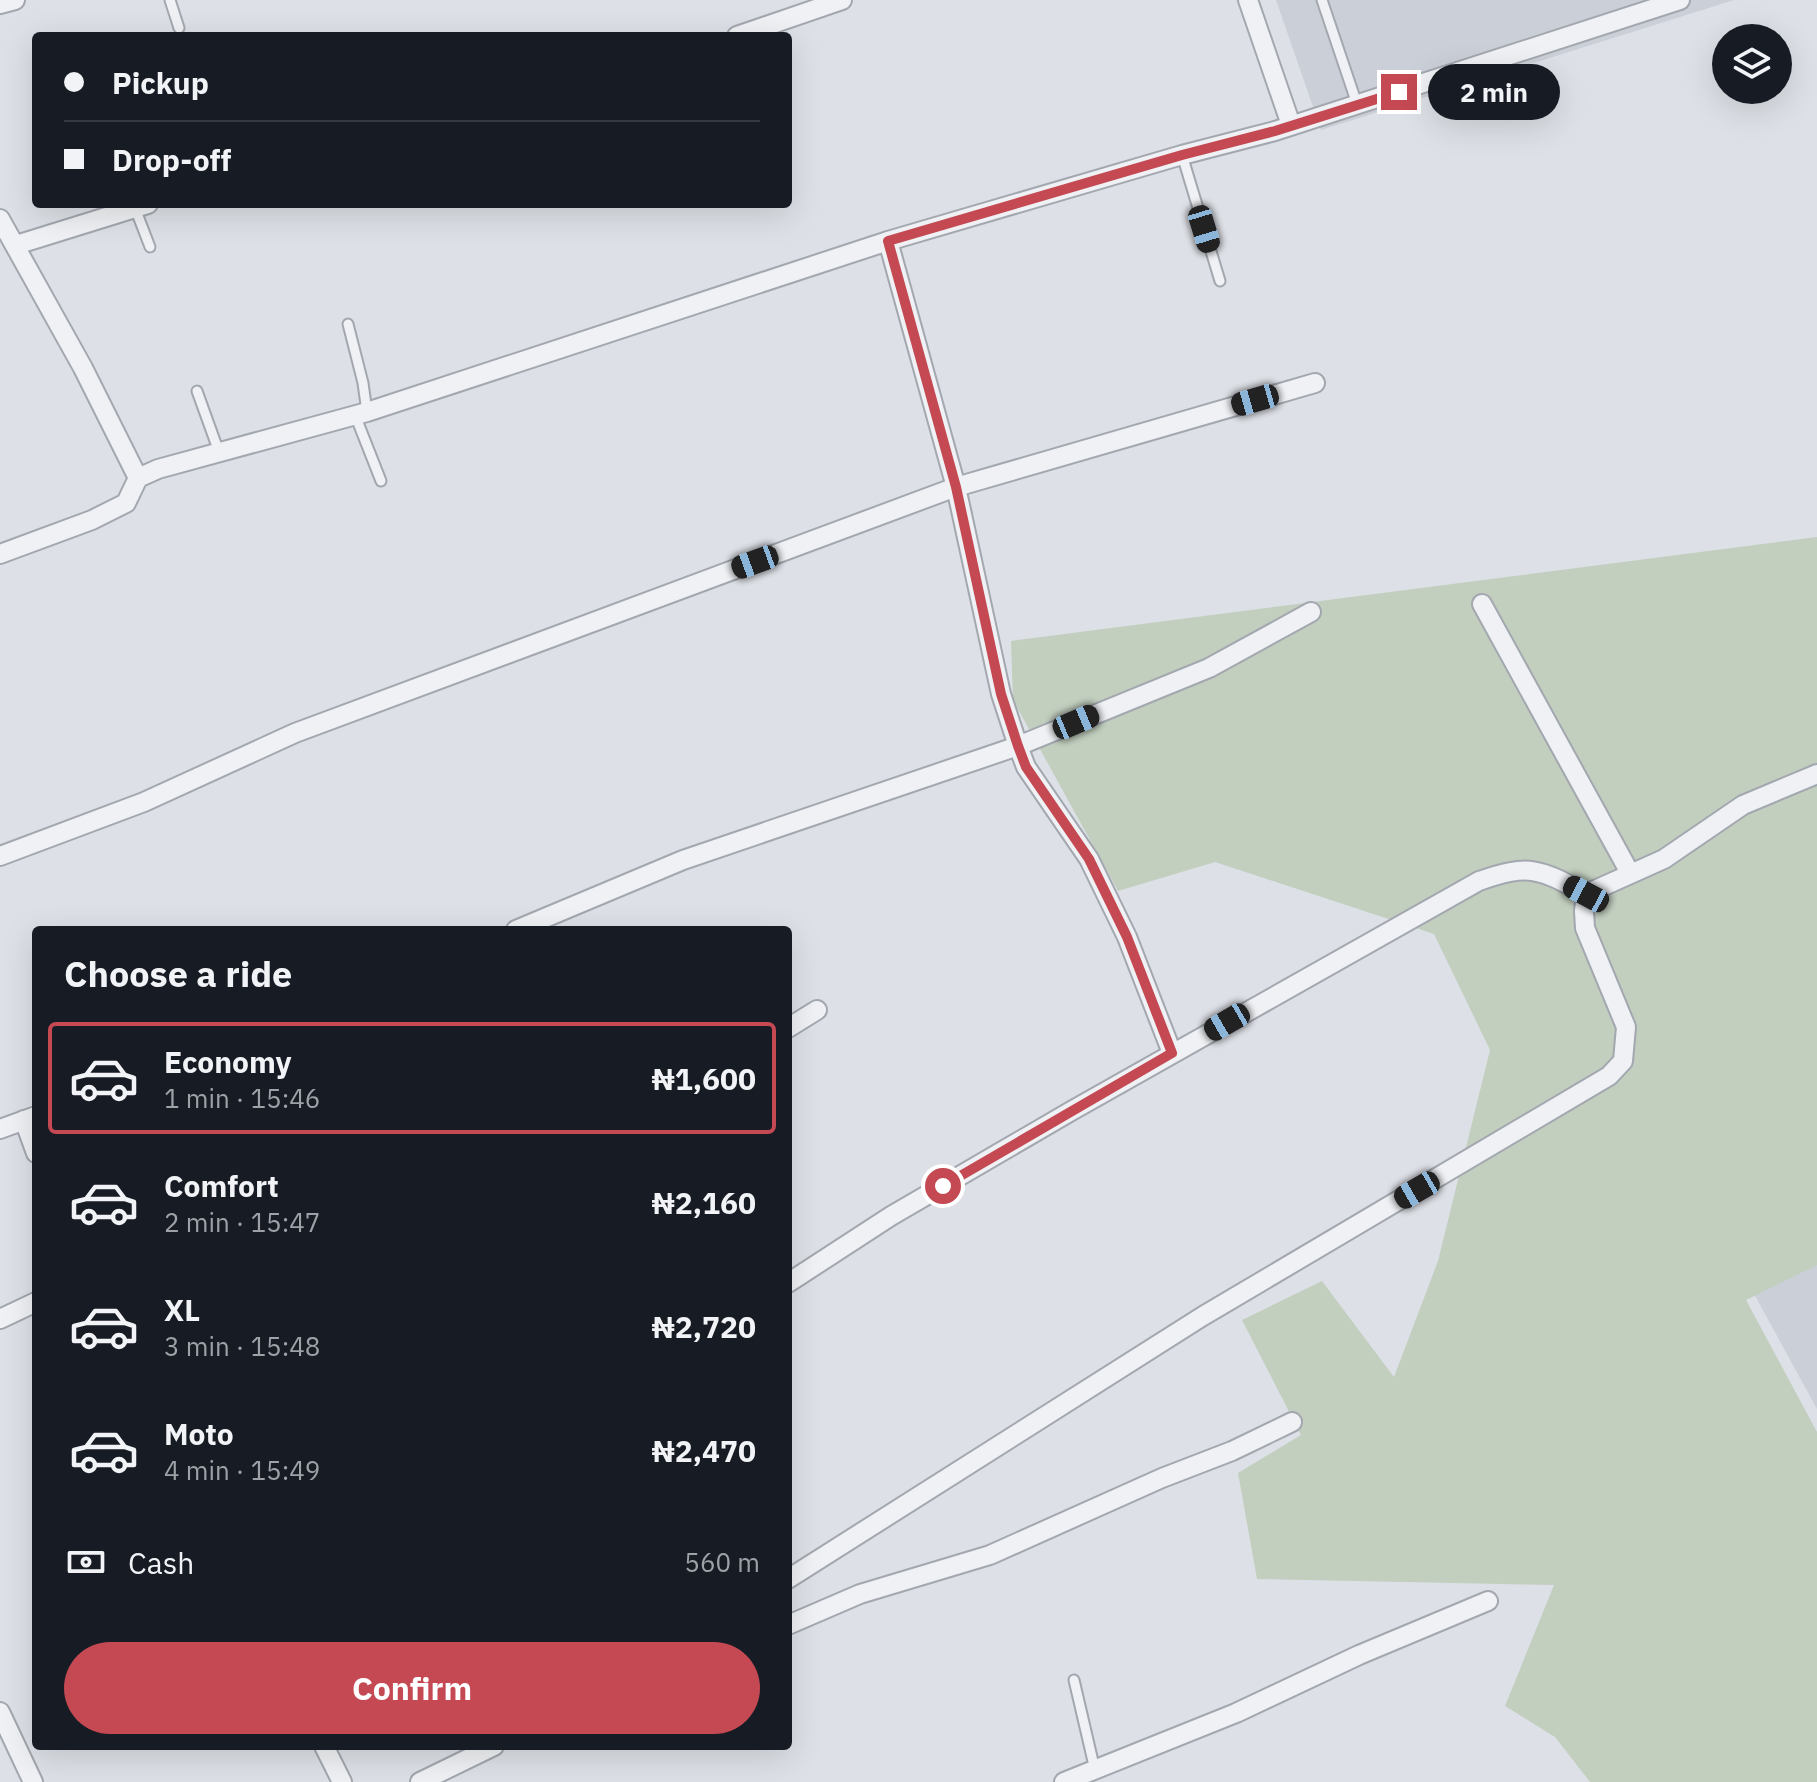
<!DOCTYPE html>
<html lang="en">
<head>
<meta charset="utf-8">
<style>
  :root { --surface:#171b24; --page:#242831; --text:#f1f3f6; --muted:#9ea1a6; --line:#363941; --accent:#c44952 }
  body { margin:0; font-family:"IBM Plex Sans",sans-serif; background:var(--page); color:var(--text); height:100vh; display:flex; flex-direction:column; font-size:30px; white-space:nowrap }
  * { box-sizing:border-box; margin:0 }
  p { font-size:26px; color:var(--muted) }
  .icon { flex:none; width:44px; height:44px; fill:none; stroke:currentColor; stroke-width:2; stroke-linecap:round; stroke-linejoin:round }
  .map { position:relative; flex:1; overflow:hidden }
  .side { position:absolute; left:32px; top:926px; width:760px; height:824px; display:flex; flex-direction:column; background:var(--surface); border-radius:8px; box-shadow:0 8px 32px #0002 }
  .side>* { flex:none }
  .hud { position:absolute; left:32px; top:32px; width:760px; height:176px; border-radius:8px; box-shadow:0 8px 32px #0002; display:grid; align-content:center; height:176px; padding:0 32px; background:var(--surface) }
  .tools { position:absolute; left:1712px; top:24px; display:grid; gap:16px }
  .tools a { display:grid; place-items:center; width:80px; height:80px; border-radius:50%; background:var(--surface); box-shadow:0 8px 32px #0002; font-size:40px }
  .end { position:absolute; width:36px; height:36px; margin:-18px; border:10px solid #c44952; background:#fff; box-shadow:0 0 0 4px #fff }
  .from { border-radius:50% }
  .bubble { position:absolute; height:56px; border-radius:28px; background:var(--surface); box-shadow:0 8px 32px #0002; font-size:26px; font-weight:700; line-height:56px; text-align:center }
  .car { position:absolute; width:24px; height:48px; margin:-24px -12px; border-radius:10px; box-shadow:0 0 6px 2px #0007; background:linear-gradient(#222 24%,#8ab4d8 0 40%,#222 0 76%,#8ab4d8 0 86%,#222 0) }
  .hud b { display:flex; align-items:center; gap:28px; height:76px; font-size:30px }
  .hud b+b { border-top:2px solid var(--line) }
  .hud i { width:20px; height:20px; background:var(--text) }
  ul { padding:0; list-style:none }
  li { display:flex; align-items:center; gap:24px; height:112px; margin:0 16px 12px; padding:0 16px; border:4px solid transparent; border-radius:8px }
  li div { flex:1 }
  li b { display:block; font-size:30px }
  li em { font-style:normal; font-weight:700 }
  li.active { border-color:var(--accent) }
  li>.icon { width:72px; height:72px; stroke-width:1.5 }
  h2 { padding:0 32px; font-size:36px; line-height:96px }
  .pay { display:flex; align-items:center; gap:20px; height:88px; padding:0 32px; font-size:30px }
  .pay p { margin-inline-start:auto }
  .button { display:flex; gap:16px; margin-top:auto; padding:16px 32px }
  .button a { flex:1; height:92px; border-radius:48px; background:var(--accent); color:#fff; font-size:32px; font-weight:700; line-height:92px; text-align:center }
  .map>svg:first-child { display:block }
  .built { fill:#cbcfd7 }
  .green { fill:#c2cfbf }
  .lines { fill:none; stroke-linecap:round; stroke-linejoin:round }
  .lane-casing { stroke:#a3a7af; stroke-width:13 }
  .street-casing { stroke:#a3a7af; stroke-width:22 }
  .lane { stroke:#eff1f4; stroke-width:9 }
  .street { stroke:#eff1f4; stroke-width:18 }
  .route { stroke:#c44952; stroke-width:10 }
</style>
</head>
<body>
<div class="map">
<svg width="1817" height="1782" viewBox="0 0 1817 1782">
  <rect width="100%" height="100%" fill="#dde0e6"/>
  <g class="built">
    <path d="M1276 0H1734L1321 130Z"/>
    <path d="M1817 1260V1409L1753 1292Z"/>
  </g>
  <path class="green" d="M1817 537V1265L1746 1300 1817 1432V1782H1590L1555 1737 1505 1706 1554 1585 1257 1579 1238 1473 1301 1435 1242 1320 1322 1281 1394 1377 1438 1261 1490 1050 1434 934 1215 862 1118 891 1013 700 1011 641Z"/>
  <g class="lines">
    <defs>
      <g id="lane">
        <path d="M170 0 179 28"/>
        <path d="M1322 0 1357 104"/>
        <path d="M1182 155 1220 281"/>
        <path d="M135 208 150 247"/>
        <path d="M348 324 363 383 367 412"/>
        <path d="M197 391 219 452"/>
        <path d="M355 415 381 481"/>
        <path d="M1074 1680 1095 1770"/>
      </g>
      <g id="street">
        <path d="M1248 0 1291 125"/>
        <path d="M0 4 15 0"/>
        <path d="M737 36 842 0"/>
        <path d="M0 219 83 368 138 478"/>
        <path d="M888 241 956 487 1001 694 1018 746 1026 767 1089 859 1127 937 1172 1053"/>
        <path d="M16 245 148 204"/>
        <path d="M0 554 92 520 126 503 138 478 158 469 367 412 888 241 1182 155 1275 131 1680 0"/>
        <path d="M1482 604 1630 873"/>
        <path d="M0 856 144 802 295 733 956 487 1315 383"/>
        <path d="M1586 894 1664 859 1743 805 1817 774"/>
        <path d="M516 930 683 860 1018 746 1209 668 1311 612"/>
        <path d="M788 1028 817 1010"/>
        <path d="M24 1120 36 1153"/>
        <path d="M0 1129 36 1116"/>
        <path d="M788 1283 891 1216 1073 1110 1479 881C1530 863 1540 869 1586 894"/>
        <path d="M0 1319 36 1302"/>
        <path d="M788 1579 1203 1316 1609 1076 1623 1061 1626 1027 1585 928 1584 911 1586 894"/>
        <path d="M788 1625 860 1594 990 1555 1162 1478 1232 1451 1292 1422"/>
        <path d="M0 1712 33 1782"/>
        <path d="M324 1746 342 1782"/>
        <path d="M420 1782 494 1746"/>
        <path d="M1064 1782 1236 1713 1359 1655 1488 1601"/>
      </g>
    </defs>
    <use href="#lane" class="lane-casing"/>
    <use href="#street" class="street-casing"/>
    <use href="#lane" class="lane"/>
    <use href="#street" class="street"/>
  </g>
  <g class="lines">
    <path class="route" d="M943 1186 1172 1053 1127 937 1089 859 1026 767 1018 746 1001 694 956 487 888 241 1182 155 1275 131 1399 92"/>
  </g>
</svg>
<div class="tools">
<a><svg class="icon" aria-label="layers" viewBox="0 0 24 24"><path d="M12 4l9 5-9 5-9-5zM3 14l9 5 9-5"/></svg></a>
</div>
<i class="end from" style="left:943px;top:1186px"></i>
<i class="end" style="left:1399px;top:92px"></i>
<div class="bubble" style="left:1428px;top:64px;width:132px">2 min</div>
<i class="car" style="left:1204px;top:229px;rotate:163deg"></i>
<i class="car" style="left:1255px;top:400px;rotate:254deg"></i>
<i class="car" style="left:755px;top:562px;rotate:250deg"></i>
<i class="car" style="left:1076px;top:722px;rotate:67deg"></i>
<i class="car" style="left:1586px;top:894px;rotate:298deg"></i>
<i class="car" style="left:1227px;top:1022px;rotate:240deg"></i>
<i class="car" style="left:1417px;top:1190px;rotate:240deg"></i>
<div class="hud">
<b><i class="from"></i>Pickup</b>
<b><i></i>Drop-off</b>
</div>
<section class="side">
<h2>Choose a ride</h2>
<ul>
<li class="active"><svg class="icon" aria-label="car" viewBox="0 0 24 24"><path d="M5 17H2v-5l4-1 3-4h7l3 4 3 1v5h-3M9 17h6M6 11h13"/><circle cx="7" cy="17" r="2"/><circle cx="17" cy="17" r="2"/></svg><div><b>Economy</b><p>1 min · 15:46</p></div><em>₦1,600</em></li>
<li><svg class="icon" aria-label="car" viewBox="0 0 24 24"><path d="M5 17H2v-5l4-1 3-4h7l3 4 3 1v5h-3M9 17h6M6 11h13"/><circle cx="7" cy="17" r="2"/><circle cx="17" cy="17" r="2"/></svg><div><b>Comfort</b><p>2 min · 15:47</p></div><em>₦2,160</em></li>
<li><svg class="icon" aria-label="car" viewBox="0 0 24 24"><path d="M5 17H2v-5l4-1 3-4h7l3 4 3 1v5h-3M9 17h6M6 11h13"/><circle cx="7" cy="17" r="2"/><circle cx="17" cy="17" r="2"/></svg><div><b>XL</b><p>3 min · 15:48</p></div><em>₦2,720</em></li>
<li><svg class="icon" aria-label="car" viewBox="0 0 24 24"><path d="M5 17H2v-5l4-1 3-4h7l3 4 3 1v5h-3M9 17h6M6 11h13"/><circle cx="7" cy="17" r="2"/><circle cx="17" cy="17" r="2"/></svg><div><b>Moto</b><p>4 min · 15:49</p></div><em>₦2,470</em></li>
</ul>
<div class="pay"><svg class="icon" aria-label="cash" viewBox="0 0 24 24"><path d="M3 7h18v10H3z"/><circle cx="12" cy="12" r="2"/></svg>Cash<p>560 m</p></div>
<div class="button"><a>Confirm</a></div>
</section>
</div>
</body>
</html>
